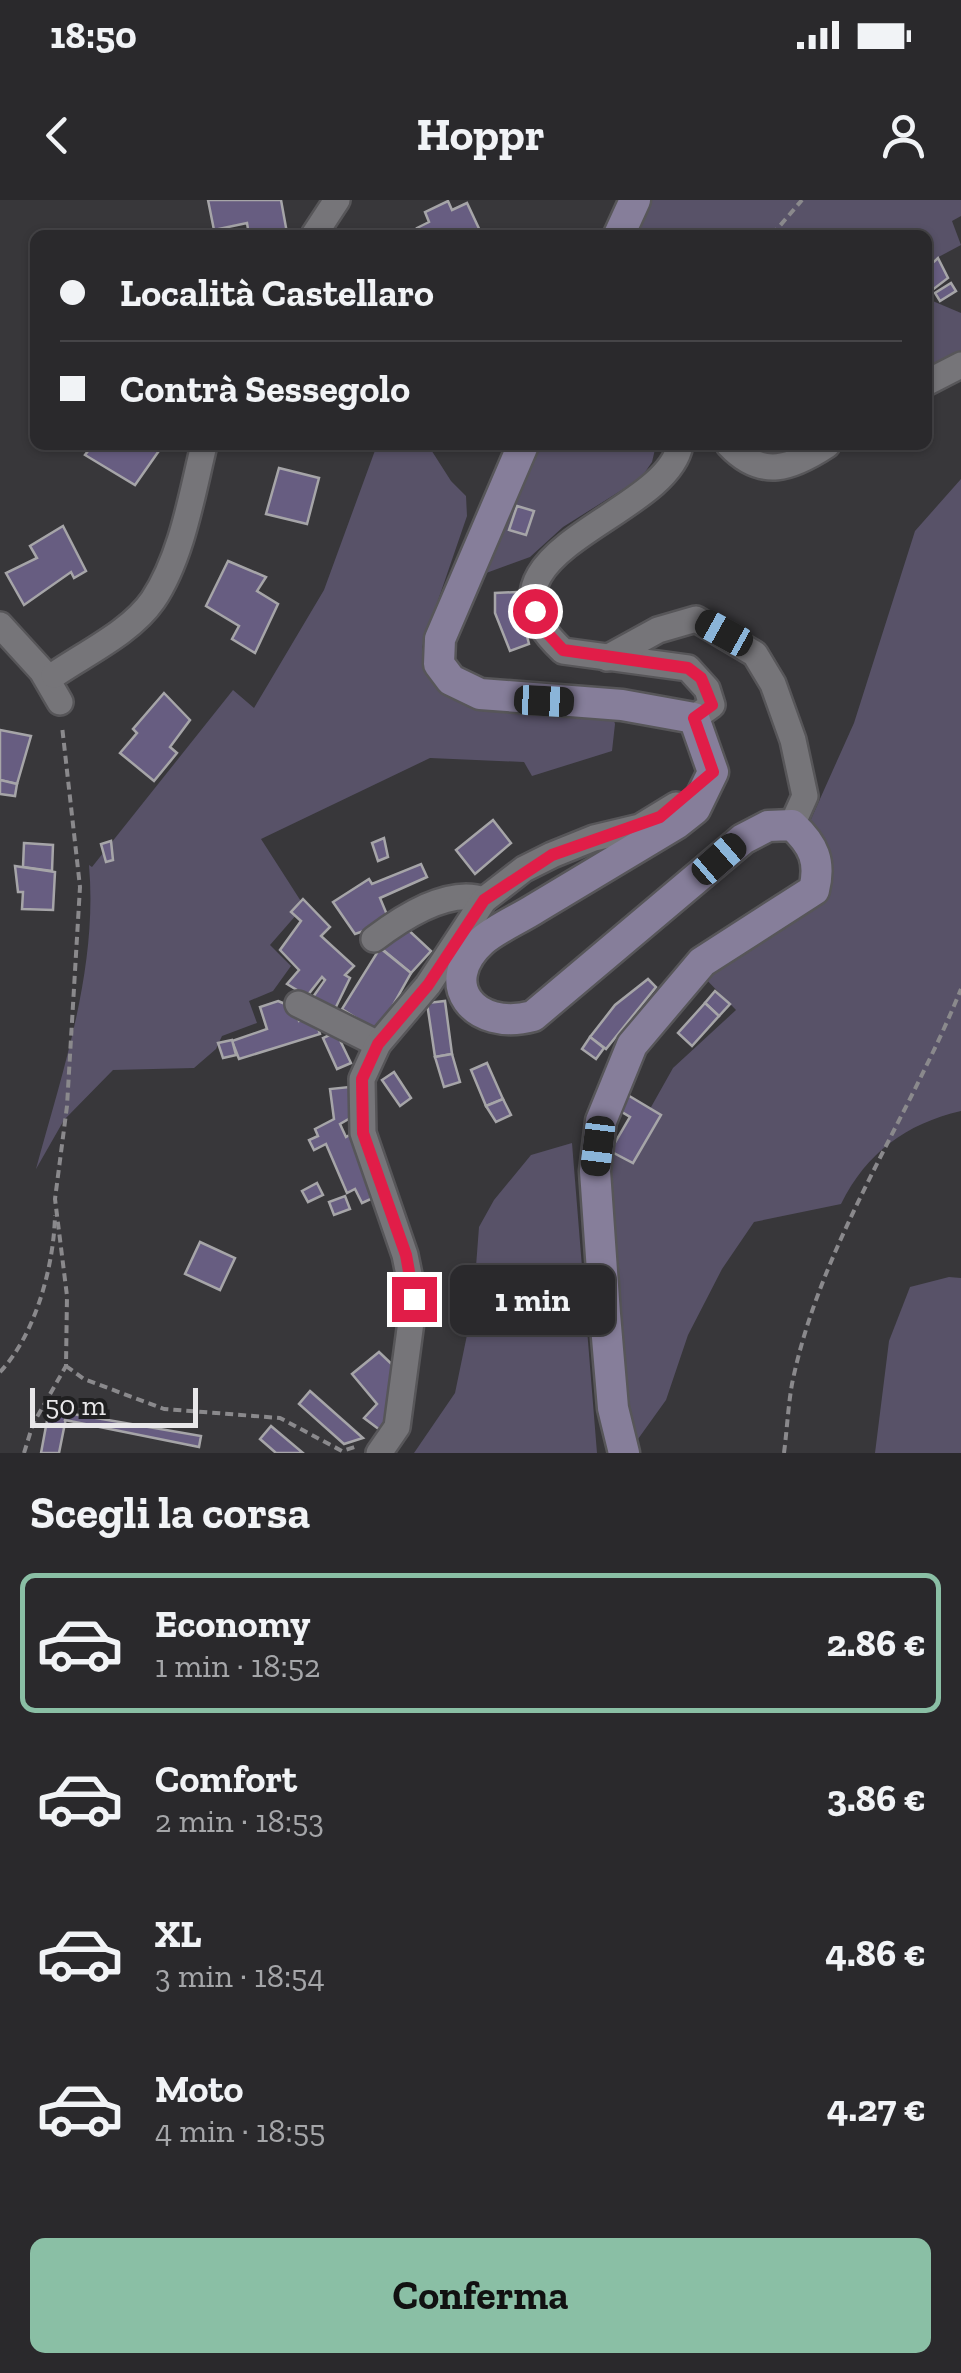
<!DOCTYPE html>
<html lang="it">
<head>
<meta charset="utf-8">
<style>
  :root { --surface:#2a292c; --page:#323134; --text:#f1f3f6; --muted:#a5a6a9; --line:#464548; --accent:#8abfa5 }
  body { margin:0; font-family:"Zilla Slab",serif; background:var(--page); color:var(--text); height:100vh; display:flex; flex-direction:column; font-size:38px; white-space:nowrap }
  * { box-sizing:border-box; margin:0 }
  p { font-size:32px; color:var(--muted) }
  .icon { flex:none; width:55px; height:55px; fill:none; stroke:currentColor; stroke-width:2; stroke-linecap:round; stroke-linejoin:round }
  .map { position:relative; height:1253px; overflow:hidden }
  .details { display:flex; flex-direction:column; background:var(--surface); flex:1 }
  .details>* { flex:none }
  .banner { position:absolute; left:30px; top:30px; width:902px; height:220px; border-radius:15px; box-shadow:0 2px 8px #0004,0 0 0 2px var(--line); display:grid; align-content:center; height:220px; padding:0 30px; background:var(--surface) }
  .scale { position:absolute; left:30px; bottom:25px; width:168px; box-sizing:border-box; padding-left:10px; border:5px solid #e8e7e9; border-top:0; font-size:28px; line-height:35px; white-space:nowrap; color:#e8e7e9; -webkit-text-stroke:8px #1f1f20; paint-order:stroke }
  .end { position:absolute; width:45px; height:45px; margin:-22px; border:12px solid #e11d48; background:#fff; box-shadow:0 0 0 5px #fff }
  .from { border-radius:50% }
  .bubble { position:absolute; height:70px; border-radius:15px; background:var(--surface); box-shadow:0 2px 8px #0004,0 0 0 2px var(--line); font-size:32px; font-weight:800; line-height:70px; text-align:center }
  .car { position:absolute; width:30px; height:60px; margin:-30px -15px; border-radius:12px; box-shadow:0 0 8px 2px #0007; background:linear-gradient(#222 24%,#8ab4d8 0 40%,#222 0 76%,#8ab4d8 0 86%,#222 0) }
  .banner b { display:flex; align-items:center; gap:35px; height:95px; font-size:38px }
  .banner b+b { border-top:2px solid var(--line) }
  .banner i { width:25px; height:25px; background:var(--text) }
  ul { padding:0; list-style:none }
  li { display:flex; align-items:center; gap:30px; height:140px; margin:0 20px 15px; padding:0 10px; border:5px solid transparent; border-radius:15px }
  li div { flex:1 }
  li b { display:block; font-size:38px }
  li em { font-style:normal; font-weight:800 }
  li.selected { border-color:var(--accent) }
  li>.icon { width:90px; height:90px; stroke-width:1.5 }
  h2 { padding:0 30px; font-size:45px; line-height:120px }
  .primary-button { display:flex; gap:20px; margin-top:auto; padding:20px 30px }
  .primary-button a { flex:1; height:115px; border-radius:15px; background:var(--accent); color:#111; font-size:40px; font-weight:800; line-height:115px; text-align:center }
  .status { display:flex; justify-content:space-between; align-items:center; height:70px; padding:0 50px; background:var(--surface); direction:ltr }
  .status svg { height:28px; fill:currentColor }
  header { display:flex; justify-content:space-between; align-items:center; height:130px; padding:0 30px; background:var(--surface); font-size:45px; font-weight:800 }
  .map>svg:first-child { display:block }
  .green { fill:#585268 }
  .building { fill:#675d81; stroke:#a6a5a8; stroke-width:2.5 }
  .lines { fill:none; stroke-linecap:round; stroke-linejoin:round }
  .street-casing { stroke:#575659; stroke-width:30 }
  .secondary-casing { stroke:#575659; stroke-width:35 }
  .path { stroke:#8a898c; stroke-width:4; stroke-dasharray:8 5; stroke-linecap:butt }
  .street { stroke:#767579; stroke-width:25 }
  .secondary { stroke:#867e9a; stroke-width:30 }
  .route { stroke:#e11d48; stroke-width:12 }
</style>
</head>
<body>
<div class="status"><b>18:50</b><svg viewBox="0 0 49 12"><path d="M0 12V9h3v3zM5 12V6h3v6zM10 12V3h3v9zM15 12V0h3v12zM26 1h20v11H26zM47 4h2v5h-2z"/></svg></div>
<header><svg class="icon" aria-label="back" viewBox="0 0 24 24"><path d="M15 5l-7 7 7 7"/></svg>Hoppr<svg class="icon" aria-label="person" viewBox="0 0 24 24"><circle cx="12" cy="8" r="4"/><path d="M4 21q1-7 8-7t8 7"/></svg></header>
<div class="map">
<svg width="961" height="1253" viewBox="0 0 961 1253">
  <rect width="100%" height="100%" fill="#38373a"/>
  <g class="green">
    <path d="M639 0H961V16L952 21 961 45 931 61 937 83 928 90V35H621Z"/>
    <path d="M928 99 961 113V167L928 174Z"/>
    <path d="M377 245H428L451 281 466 296 467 316 422 447 425 467 444 490 611 510 615 524 612 551 532 576 524 562 430 558 261 639 304 706 270 745 291 766 273 791 249 801 257 823 222 836 216 849 194 868 113 870 64 920 36 969C63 870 98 768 89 665L92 667 233 490 254 508 324 390Z"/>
    <path d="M525 245H656L652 262 641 278 563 327 530 357 478 376Z"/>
    <path d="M961 279V911C906 924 867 952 841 1004L754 1022 722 1069 688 1135 666 1200 628 1253 600 945 623 957 673 868 736 810 695 768 801 708 807 628 854 523 915 331Z"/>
    <path d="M572 943 597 1253H414L455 1193 473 1106 479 1027 494 1000 531 955Z"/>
    <path d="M949 1077 961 1078V1253H875L889 1141 910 1087Z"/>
  </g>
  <g class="building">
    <path d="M208 0H281L287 33 249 35 247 23 214 30Z"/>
    <path d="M448 1 452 10 467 3 482 35H420L417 28 429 22 425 12Z"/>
    <path d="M938 58 948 78 931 91 928 67Z"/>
    <path d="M951 83 956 91 940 101 935 93Z"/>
    <path d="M80 245H163L135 285 85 255 88 251Z"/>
    <path d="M279 268 319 278 307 324 266 314Z"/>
    <path d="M517 306 534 311 526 335 509 330Z"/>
    <path d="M63 326 86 371 74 378 71 372 24 405 6 373 37 358 30 346Z"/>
    <path d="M228 361 266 377 257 391 278 404 255 453 232 439 239 426 206 406Z"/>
    <path d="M516 392 529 444 510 451 495 413V393Z"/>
    <path d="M164 493 190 520 170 547 177 553 154 581 120 553 137 533 133 529Z"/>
    <path d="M0 530 31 536 17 584 0 580Z"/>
    <path d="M0 580 17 584 15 596 0 594Z"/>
    <path d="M493 620 511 643 475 674 456 650Z"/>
    <path d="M384 638 388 657 378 661 372 643Z"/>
    <path d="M111 641 113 660 106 662 101 644Z"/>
    <path d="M24 643 53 645 52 671 23 667Z"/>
    <path d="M421 664 427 677 380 698 390 722 355 734 333 702 369 679 372 684Z"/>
    <path d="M15 666 55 672 53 710 22 709 23 692H18Z"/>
    <path d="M303 699 330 727 321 736 354 766 345 775 350 778 334 811 313 797 325 780 322 777 307 796 287 784 299 770 280 750 301 721 291 712Z"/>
    <path d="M403 725 431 751 411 773 382 749Z"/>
    <path d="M380 748 411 773 378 832 342 809Z"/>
    <path d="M648 779 656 787 606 849 590 837 615 805Z"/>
    <path d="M715 791 730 804 719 816 705 803Z"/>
    <path d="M278 801 295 808 299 821 314 816 320 834 239 859 232 841 267 829 260 807Z"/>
    <path d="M445 801 452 854 435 857 427 803Z"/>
    <path d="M705 803 719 816 692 846 678 833Z"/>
    <path d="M336 832 351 863 337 869 323 838Z"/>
    <path d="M590 837 604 848 596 859 582 849Z"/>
    <path d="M232 840 236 855 223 858 218 843Z"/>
    <path d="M452 854 460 882 444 887 435 857Z"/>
    <path d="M487 863 503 899 486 906 471 870Z"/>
    <path d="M394 872 411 898 400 906 382 880Z"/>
    <path d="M349 887 352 917 340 924 346 937 353 933 382 994 362 1003 355 989 347 993 326 944 314 950 309 940 318 936 315 929 334 919 330 889Z"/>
    <path d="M626 894 661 915 633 963 610 951 630 917 617 909Z"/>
    <path d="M503 899 511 915 496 922 486 906Z"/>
    <path d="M317 983 323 995 308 1002 302 991Z"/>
    <path d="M345 996 350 1009 334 1015 329 1002Z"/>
    <path d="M200 1042 235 1058 220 1090 185 1074Z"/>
    <path d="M379 1152 401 1173 392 1215 380 1230 364 1218 377 1204 352 1174Z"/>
    <path d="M310 1191 363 1238 344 1244 299 1204Z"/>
    <path d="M49 1210 67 1213 59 1253H41Z"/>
    <path d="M67 1213 201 1236 199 1247 65 1220Z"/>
    <path d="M271 1226 303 1253H276L260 1239Z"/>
  </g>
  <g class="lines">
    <defs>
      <g id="street">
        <path d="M314 35 337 0"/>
        <path d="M928 182 961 165"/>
        <path d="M680 245C666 319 456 352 563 451L688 468 707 489 712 505 694 518"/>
        <path d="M729 245C762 280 792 268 827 245"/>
        <path d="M0 425 42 471 60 502"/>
        <path d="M607 458 658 430 696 419 755 454 773 484 793 540 805 596 792 625"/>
        <path d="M54 475C86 453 131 432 153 400 182 357 192 294 204 245"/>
        <path d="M374 739C402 718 449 687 484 700"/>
        <path d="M298 804 378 844"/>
        <path d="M379 1253 397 1227 414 1099 405 1055 363 933 362 879 378 844 428 785 484 700 524 669 552 655 594 638 640 627 676 605"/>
      </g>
      <g id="secondary">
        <path d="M619 35 635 0"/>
        <path d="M523 245 440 439 439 464 451 480 480 494 622 505 694 518 713 572 695 609 676 624C629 652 583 680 536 708 519 719 497 728 482 741 436 783 473 832 533 816L743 639 768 626 792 625C814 645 821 662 814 690L702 762 632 845 601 921 595 971 605 1114 613 1208 624 1253"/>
      </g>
    </defs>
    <use href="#street" class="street-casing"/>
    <use href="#secondary" class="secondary-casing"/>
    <g class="path">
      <path d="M772 35 802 0"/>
      <path d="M66 1166 84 1179 164 1209 280 1218 342 1251 358 1246"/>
      <path d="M0 1172C36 1134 54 1065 55 1015"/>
      <path d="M24 1253 33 1224 66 1166 67 1096 55 999 67 906 80 687 62 526"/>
      <path d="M784 1253C787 1230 788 1207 792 1184 820 1045 908 920 961 789"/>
    </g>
    <use href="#street" class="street"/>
    <use href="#secondary" class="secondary"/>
  </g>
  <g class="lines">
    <path class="route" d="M414 1099 406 1055 363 933 362 879 378 844 428 785 484 700 552 655 660 617 713 572 694 518 712 505 701 478 688 468 563 450 539 424 535 411"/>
  </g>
</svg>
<div class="scale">50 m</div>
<i class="end from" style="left:535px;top:411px"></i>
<i class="end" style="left:414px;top:1099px"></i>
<div class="bubble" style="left:450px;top:1065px;width:165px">1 min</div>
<i class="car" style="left:724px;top:433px;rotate:299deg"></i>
<i class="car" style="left:544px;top:501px;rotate:93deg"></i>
<i class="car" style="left:719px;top:659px;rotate:49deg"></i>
<i class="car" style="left:598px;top:946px;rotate:187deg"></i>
<div class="banner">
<b><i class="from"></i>Località Castellaro</b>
<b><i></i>Contrà Sessegolo</b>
</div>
</div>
<section class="details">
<h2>Scegli la corsa</h2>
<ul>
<li class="selected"><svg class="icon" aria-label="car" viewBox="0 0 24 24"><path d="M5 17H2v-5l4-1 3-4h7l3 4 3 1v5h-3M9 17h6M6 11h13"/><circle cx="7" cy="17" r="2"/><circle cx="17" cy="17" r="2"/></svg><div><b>Economy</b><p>1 min · 18:52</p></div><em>2.86 €</em></li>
<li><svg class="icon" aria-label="car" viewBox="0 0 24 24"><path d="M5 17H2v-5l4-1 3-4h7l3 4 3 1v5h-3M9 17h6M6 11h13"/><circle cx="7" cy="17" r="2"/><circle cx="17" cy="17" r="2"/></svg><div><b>Comfort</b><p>2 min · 18:53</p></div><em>3.86 €</em></li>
<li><svg class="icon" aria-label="car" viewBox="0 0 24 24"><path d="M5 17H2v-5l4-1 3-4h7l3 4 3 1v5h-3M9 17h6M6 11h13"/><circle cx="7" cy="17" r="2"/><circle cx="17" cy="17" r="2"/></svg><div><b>XL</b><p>3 min · 18:54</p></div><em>4.86 €</em></li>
<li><svg class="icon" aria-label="car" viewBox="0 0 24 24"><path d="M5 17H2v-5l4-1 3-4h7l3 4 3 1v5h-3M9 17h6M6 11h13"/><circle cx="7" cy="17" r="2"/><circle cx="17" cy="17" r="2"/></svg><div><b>Moto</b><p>4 min · 18:55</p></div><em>4.27 €</em></li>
</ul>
<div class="primary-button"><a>Conferma</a></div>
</section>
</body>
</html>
